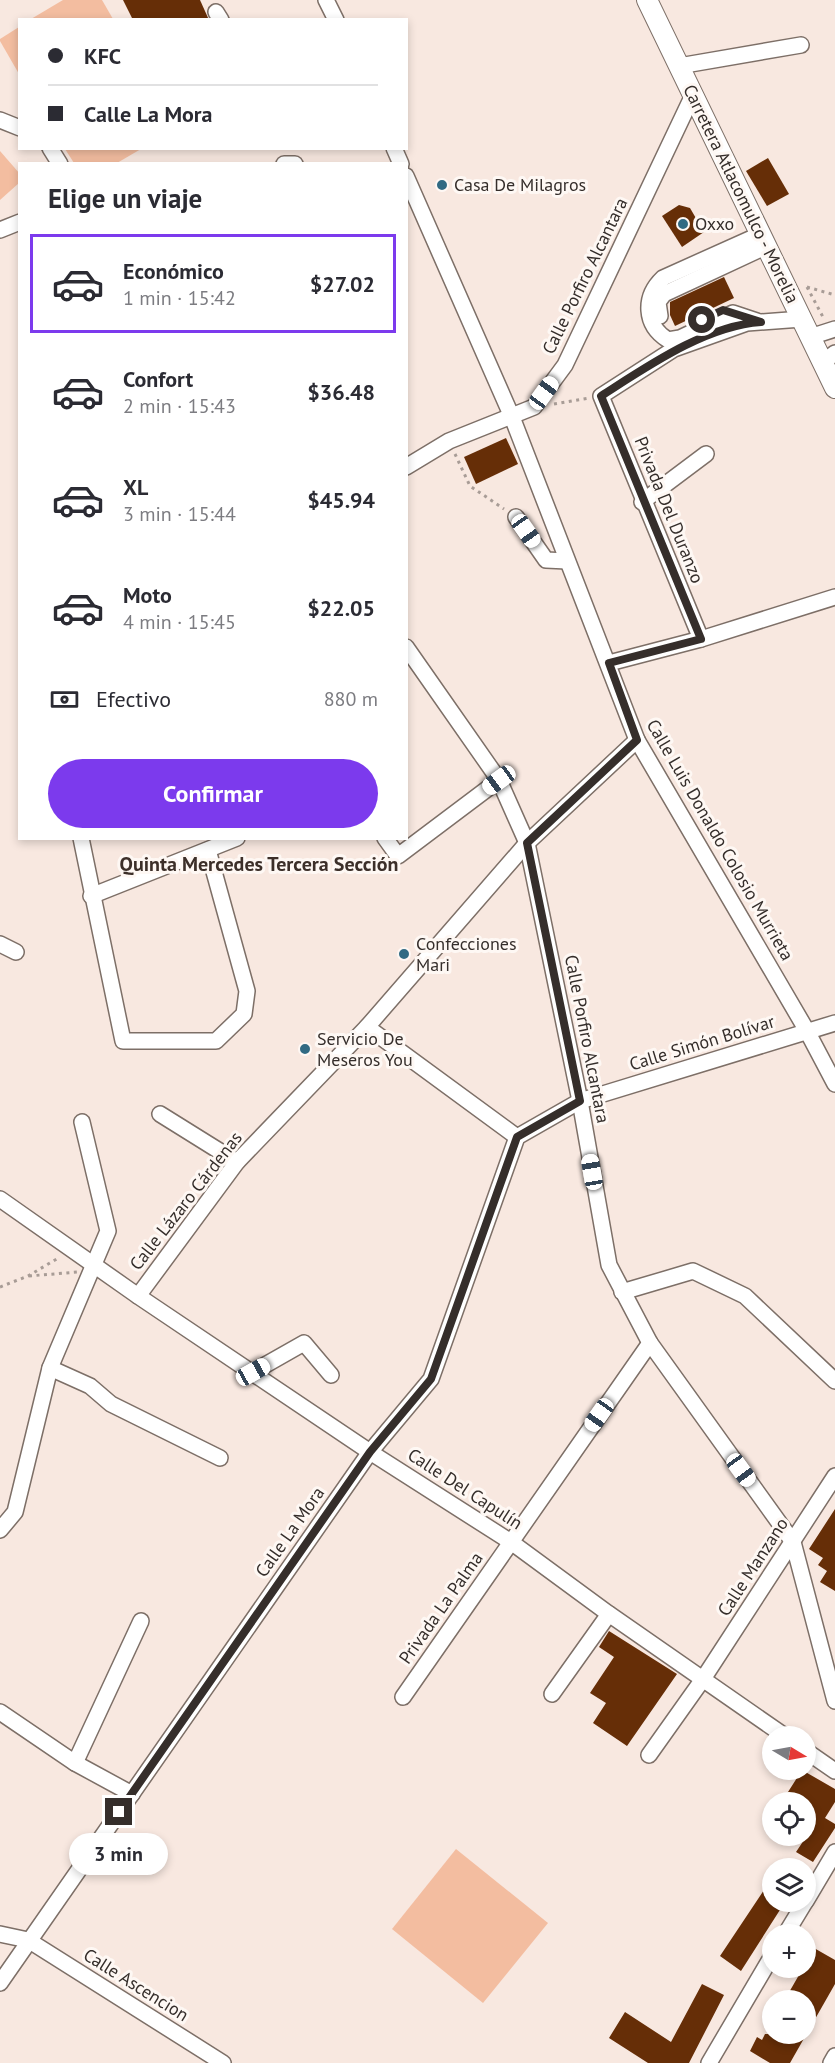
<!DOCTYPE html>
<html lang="es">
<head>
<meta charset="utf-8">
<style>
  :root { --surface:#fff; --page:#f7f7f7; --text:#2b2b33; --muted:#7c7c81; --line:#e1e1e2; --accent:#7c3aed }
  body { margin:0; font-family:"PT Sans",sans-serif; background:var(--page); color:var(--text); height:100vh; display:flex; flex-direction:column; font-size:22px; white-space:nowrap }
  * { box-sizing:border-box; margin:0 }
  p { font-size:20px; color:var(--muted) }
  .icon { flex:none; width:33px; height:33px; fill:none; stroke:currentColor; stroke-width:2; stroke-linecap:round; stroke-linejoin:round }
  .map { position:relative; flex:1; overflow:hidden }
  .side { position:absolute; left:18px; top:162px; width:390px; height:678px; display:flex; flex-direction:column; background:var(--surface); border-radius:0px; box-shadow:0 3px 9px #0003 }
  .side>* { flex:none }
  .banner { position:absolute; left:18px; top:18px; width:390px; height:132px; border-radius:0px; box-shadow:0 3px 9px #0003; display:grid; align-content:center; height:132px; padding:0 30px; background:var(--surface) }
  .needle { width:39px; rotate:100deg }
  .buttons { position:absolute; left:762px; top:1726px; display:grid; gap:12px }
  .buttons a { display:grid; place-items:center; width:54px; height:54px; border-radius:50%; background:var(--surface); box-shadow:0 3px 9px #0003; font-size:30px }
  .end { position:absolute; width:27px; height:27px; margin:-14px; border:8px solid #352e2b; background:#fff; box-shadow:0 0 0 3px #fff }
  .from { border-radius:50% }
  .bubble { position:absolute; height:42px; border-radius:21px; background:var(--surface); box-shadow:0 3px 9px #0003; font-size:20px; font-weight:700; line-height:42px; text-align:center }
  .car { position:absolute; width:18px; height:36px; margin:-18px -9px; border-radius:8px; box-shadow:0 0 4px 2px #0007; background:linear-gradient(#fff 24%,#345 0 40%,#fff 0 76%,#345 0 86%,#fff 0) }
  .banner b { display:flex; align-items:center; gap:21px; height:57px; font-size:22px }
  .banner b+b { border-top:2px solid var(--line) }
  .banner i { width:15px; height:15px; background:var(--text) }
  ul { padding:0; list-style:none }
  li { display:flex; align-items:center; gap:18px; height:99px; margin:0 12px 9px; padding:0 18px; border:3px solid transparent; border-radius:0px }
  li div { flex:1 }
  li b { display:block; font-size:22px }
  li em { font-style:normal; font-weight:700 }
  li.current { border-color:var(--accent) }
  li>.icon { width:54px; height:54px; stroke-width:1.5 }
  h2 { padding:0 30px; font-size:27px; line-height:72px }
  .pay { display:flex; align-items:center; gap:15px; height:66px; padding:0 30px; font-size:22px }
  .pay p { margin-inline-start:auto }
  .cta { display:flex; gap:12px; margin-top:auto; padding:12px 30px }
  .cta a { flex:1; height:69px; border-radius:36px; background:var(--accent); color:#fff; font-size:24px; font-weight:700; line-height:69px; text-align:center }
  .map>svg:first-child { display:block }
  .green { fill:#f3bda0 }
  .building { fill:#662e07 }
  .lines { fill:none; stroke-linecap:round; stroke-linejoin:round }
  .minor-casing { stroke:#7d6f67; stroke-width:18 }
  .major-casing { stroke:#7d6f67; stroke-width:22 }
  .path { stroke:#a89c96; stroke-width:3; stroke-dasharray:3 4.5; stroke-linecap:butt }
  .minor { stroke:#fff; stroke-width:15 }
  .major { stroke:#fff; stroke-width:20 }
  .route { stroke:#352e2b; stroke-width:8 }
  .poi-dot { fill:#316a83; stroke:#fef8f4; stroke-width:2 }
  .labels { text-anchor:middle; stroke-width:6; stroke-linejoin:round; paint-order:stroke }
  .poi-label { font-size:18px; fill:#352e2b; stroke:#fef8f4; text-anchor:start }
  .street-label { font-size:18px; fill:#352e2b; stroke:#fef8f4 }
  .neighbourhood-label { font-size:20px; font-weight:bold; fill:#3c2f29; stroke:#fef8f4 }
</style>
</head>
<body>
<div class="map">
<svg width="835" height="2063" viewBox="0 0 835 2063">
  <rect width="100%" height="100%" fill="#f8e8e0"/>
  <g class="green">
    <path d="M63 0H102L113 19H31Z"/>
    <path d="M19 27V74L0 41V39Z"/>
    <path d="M65 149H141L117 163H74Z"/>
    <path d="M0 151 20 174 19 183 0 200Z"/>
    <path d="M456 1849 548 1923 483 2003 392 1929Z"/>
  </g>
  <g class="building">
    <path d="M123 0H200L209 20H133Z"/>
    <path d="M768 158 789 194 767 206 746 171Z"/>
    <path d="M679 205 690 208 704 232 682 247 662 216Z"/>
    <path d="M724 277 734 298 675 326 670 315V302Z"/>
    <path d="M506 438 518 464 476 484 464 457Z"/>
    <path d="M835 1509V1591L820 1582 827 1571 818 1565 823 1558 809 1549Z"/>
    <path d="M609 1631 677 1674 627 1746 593 1723 606 1703 590 1693 614 1657 599 1647Z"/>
    <path d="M802 1770 835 1789V1802L825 1818 835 1824V1828L813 1862 796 1852 806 1837V1803H781Z"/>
    <path d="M772 1878V1902H785L741 1971 720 1956Z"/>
    <path d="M814 1948 835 1960V1984L790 2063H770L750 2051 757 2037 762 2040 765 2034H806V2001H784L803 1968H806Z"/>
    <path d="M702 1984 724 1995 689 2063H648L609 2038 625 2012 671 2042Z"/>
  </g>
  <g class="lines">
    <defs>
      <g id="minor">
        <path d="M326 0 336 20"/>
        <path d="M216 12 221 20"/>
        <path d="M679 66 801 45"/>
        <path d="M0 120 20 128"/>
        <path d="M50 148 60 164"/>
        <path d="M394 148 401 164"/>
        <path d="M284 164H295"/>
        <path d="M406 176 512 417 637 740 807 1031 835 1084"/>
        <path d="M0 230 20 222"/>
        <path d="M660 316 658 302 664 294 767 246"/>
        <path d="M757 321 733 313 680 338 668 340C644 325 643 297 663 278L761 234"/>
        <path d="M810 337 835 329"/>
        <path d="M823 362 835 353"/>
        <path d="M406 467 449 441 534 407 565 365 693 95"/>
        <path d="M642 502 706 454"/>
        <path d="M516 517 546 560 567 561"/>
        <path d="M701 639 601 396 674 349 747 323 802 319"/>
        <path d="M406 647 499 780 527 843 580 1101 609 1265 650 1343 793 1542 835 1701"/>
        <path d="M609 663 701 639 835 597"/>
        <path d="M81 838 123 1041H216L244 1014 247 991 208 850"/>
        <path d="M385 838 398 856 499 780"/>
        <path d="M91 896 237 838"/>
        <path d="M0 944 16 952"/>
        <path d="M367 1027 517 1137"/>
        <path d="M160 1114 237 1162"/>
        <path d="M0 1199 138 1296 370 1452 511 1542 609 1614 786 1737"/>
        <path d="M622 1292 693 1271 745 1296 835 1381"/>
        <path d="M138 1296 237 1162 367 1027 527 843 637 740"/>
        <path d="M50 1368 90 1386 111 1404 220 1458"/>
        <path d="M253 1372 304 1343 331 1375"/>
        <path d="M0 1530 15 1512 50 1368 108 1231 82 1122"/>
        <path d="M552 1694 609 1614"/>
        <path d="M403 1697 650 1343"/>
        <path d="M0 1712 75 1763 132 1794"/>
        <path d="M806 1751 835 1771"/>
        <path d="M649 1755 703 1679 835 1476"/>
        <path d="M75 1763 141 1621"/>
        <path d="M806 1901 835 1852"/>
        <path d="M0 1934 28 1940 223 2063"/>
        <path d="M785 1935 805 1902"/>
        <path d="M0 1983 370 1452 431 1379 517 1137 580 1101 835 1023"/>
        <path d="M709 2063 772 1956"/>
        <path d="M831 2063 835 2056"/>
      </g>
      <path id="major" d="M647 0 835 388"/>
    </defs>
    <use href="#minor" class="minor-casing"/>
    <use href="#major" class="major-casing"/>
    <g class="path">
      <path d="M807 287 823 317"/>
      <path d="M807 287 835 295"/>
      <path d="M554 404 589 398"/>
      <path d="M455 454 470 486 504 509"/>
      <path d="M29 1276 77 1272"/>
      <path d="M0 1287 28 1276 60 1257"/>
    </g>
    <use href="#minor" class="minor"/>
    <use href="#major" class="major"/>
  </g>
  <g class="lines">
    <path class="route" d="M119 1812 370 1452 431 1379 517 1137 580 1101 527 843 637 740 609 663 701 639 601 396C648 366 705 326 761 322L723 310 702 320"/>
  </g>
  <g class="poi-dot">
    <circle cx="442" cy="185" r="6"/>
    <circle cx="683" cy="224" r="6"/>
    <circle cx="404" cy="954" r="6"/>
    <circle cx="305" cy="1049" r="6"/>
  </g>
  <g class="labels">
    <g class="poi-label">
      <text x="454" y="191">Casa De Milagros</text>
      <text x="695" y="230">Oxxo</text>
      <text x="416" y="950">Confecciones<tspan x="416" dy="21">Mari</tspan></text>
      <text x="317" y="1045">Servicio De<tspan x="317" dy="21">Meseros You</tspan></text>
    </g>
    <g class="street-label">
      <text transform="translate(741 194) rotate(64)" y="6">Carretera Atlacomulco - Morelia</text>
      <text transform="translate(585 276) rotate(-64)" y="6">Calle Porfiro Alcantara</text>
      <text transform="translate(669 510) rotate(68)" y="6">Privada Del Duranzo</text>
      <text transform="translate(720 840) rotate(60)" y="6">Calle Luis Donaldo Colosio Murrieta</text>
      <text transform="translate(587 1039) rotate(79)" y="6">Calle Porfiro Alcantara</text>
      <text transform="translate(702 1043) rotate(-17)" y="6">Calle Simón Bolívar</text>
      <text transform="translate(186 1201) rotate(-52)" y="6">Calle Lázaro Cárdenas</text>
      <text transform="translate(465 1489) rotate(33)" y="6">Calle Del Capulín</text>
      <text transform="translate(290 1532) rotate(-55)" y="6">Calle La Mora</text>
      <text transform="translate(753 1567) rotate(-57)" y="6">Calle Manzano</text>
      <text transform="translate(441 1608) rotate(-55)" y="6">Privada La Palma</text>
      <text transform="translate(136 1985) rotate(32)" y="6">Calle Ascencion</text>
    </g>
    <g class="neighbourhood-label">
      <text x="259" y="871">Quinta Mercedes Tercera Sección</text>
    </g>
  </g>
</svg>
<div class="buttons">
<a><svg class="needle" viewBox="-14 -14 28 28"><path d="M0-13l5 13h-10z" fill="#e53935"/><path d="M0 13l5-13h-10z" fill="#7c7c81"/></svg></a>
<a><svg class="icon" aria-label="locate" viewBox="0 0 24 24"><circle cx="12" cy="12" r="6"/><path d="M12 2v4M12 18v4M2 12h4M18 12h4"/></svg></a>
<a><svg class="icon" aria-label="layers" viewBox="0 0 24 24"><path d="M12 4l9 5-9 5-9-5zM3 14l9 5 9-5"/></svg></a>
<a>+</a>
<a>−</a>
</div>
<i class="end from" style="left:702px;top:320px"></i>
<i class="end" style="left:119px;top:1812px"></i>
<div class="bubble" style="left:69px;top:1833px;width:99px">3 min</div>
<i class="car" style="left:544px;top:393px;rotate:36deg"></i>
<i class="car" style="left:526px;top:531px;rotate:145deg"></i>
<i class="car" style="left:499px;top:780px;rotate:234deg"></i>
<i class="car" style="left:592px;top:1172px;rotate:350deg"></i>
<i class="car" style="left:253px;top:1372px;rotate:61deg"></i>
<i class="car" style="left:599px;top:1415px;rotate:215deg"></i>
<i class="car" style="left:741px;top:1470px;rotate:144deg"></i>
<div class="banner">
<b><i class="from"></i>KFC</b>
<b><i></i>Calle La Mora</b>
</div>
<section class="side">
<h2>Elige un viaje</h2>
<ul>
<li class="current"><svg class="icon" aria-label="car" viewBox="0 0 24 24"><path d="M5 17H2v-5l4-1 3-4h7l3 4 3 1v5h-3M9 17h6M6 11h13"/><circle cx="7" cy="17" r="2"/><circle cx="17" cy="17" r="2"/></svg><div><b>Económico</b><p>1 min · 15:42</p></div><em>$27.02</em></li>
<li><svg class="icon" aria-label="car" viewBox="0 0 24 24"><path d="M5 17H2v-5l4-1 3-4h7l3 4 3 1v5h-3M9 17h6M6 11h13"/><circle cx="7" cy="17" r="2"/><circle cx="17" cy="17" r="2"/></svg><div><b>Confort</b><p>2 min · 15:43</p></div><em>$36.48</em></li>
<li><svg class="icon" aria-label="car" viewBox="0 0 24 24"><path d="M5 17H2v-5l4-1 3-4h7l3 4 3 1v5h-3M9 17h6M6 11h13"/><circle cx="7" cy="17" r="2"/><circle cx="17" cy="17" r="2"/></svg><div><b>XL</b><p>3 min · 15:44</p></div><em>$45.94</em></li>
<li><svg class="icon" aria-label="car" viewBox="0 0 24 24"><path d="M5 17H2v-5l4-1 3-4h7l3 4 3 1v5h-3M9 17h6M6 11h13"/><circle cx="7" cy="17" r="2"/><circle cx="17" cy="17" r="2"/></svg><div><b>Moto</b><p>4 min · 15:45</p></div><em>$22.05</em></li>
</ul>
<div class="pay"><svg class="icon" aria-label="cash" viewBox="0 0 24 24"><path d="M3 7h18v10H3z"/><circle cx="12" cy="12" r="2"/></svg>Efectivo<p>880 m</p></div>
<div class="cta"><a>Confirmar</a></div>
</section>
</div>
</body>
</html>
